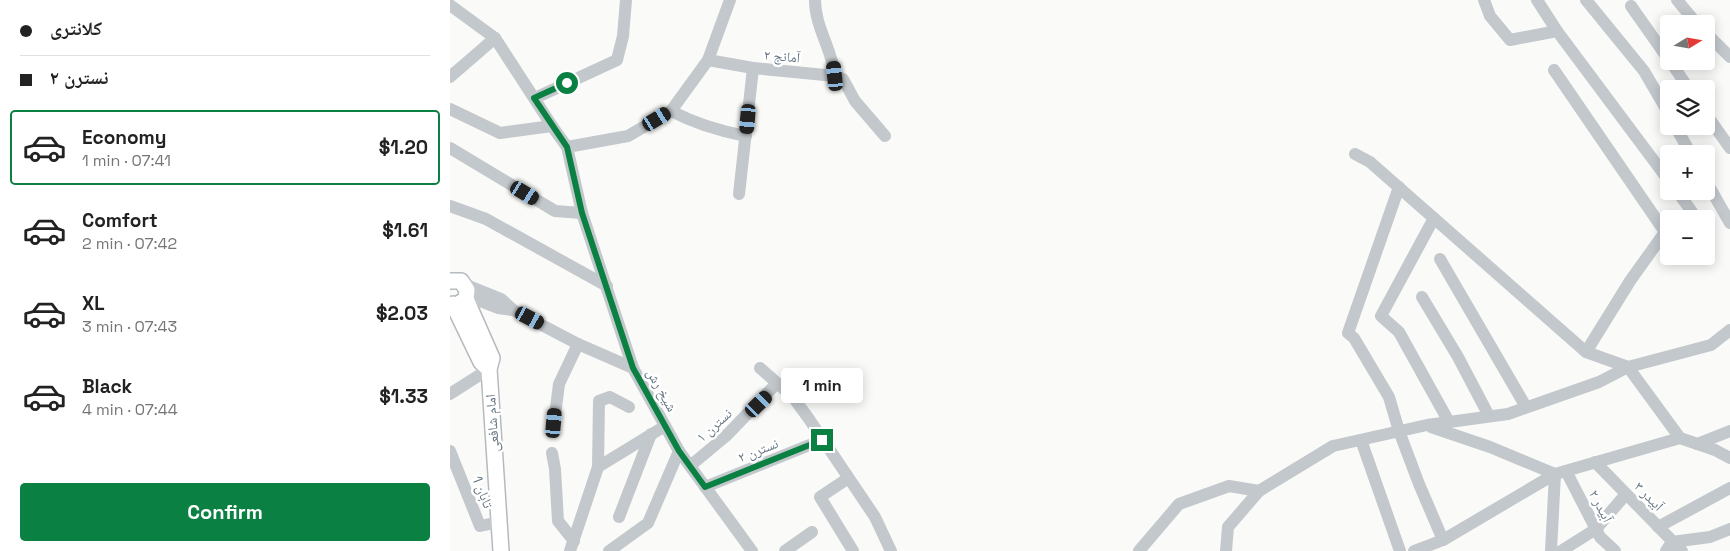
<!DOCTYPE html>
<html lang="en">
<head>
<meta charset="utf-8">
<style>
  :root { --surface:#fff; --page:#f2f2f2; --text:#222; --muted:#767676; --line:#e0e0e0; --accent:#0b8043 }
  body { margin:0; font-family:"Space Grotesk","Noto Naskh Arabic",sans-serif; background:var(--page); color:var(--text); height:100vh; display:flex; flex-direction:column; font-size:19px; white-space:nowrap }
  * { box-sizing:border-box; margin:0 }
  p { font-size:16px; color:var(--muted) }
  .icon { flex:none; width:28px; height:28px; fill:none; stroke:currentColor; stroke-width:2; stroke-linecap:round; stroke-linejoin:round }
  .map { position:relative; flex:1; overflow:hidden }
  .details { display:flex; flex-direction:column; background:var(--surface); width:450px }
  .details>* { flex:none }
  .banner { display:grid; align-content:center; height:110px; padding:0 20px; background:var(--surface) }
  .needle { width:32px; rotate:79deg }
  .buttons { position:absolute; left:1210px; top:15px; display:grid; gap:10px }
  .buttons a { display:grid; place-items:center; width:55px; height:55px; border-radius:5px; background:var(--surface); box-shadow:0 2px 12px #0003; font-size:25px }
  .end { position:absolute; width:22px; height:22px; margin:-11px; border:6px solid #0b8043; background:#fff; box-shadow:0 0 0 2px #fff }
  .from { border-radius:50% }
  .bubble { position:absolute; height:35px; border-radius:5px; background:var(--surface); box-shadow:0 2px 12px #0003; font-size:16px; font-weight:800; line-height:35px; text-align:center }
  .car { position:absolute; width:15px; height:30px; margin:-15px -8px; border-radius:6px; box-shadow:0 0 4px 1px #0007; background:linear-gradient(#222 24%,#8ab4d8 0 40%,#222 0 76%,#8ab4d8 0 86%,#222 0) }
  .banner b { display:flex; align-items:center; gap:18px; height:48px; font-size:19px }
  .banner b+b { border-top:1px solid var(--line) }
  .banner i { width:12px; height:12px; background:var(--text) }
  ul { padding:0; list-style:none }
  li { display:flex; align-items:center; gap:15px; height:75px; margin:0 10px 8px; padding:0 10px; border:2px solid transparent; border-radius:5px }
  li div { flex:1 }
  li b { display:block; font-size:19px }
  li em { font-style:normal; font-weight:800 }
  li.current { border-color:var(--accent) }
  li>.icon { width:45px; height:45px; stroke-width:1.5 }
  .button { display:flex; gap:10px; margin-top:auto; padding:10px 20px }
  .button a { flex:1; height:58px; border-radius:5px; background:var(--accent); color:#fff; font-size:20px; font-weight:800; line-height:58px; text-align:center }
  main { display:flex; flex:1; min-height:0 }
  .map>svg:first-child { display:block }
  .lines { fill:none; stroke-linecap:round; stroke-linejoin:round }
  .major-casing { stroke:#b5babe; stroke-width:18 }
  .minor { stroke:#c3c8cc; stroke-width:12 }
  .major { stroke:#fff; stroke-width:15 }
  .route { stroke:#0b8043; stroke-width:6 }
  .labels { text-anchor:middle; stroke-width:5; stroke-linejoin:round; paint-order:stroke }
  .street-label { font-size:14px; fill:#657683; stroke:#fff }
</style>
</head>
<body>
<main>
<section class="details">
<div class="banner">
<b><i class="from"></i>کلانتری</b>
<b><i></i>نسترن ۲</b>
</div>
<ul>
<li class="current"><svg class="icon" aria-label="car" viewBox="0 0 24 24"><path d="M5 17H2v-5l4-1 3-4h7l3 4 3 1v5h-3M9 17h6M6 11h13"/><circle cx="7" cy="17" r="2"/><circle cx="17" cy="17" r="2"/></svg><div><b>Economy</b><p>1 min · 07:41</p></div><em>$1.20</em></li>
<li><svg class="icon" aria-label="car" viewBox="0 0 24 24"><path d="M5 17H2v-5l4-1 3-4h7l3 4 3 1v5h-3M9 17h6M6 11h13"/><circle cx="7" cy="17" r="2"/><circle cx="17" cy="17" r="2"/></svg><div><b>Comfort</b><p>2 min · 07:42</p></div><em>$1.61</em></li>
<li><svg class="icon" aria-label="car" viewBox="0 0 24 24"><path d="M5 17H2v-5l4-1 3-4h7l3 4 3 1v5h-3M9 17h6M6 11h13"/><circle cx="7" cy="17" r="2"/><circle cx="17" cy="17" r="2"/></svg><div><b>XL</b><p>3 min · 07:43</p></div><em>$2.03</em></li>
<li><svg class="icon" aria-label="car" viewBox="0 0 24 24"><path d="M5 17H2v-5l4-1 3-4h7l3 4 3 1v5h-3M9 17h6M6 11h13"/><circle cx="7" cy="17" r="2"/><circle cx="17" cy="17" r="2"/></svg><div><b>Black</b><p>4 min · 07:44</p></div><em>$1.33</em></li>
</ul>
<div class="button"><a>Confirm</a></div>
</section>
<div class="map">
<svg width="1280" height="551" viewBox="0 0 1280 551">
  <rect width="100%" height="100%" fill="#fafaf8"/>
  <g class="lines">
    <defs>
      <g id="major">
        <path d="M0 281H11L17 290 16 299 8 304"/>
        <path d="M16 299 42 358 39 369 51 551"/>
        <path d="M3 304 31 362 39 369"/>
      </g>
    </defs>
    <use href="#major" class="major-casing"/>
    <g class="minor">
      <path d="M365 0C365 27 382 49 385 76"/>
      <path d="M1034 0 1040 16 1060 40 1107 31 1219 181"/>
      <path d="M1087 0 1107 31"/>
      <path d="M1136 0 1194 71 1219 114"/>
      <path d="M1227 0 1247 24"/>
      <path d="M0 5 45 38 102 126 117 147 132 213"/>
      <path d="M1181 6 1219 60"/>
      <path d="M1256 33 1280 57"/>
      <path d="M258 60 303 68 385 76 393 79 405 101 435 136"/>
      <path d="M1220 61 1239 89"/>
      <path d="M1104 70 1215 232 1180 281 1136 352"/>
      <path d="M0 77 45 38"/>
      <path d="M85 98 167 60 173 36 176 0"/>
      <path d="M0 109 50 133 102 126"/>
      <path d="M221 111C246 124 269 131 296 136"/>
      <path d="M1256 114 1280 148"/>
      <path d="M1225 126 1241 154"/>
      <path d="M117 147 178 136 221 111 258 60 280 0"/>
      <path d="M0 148 105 211 132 213 183 368"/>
      <path d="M905 154 920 162 1136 352 1178 367 1230 438"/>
      <path d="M1256 181 1280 223"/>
      <path d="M949 187 898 333 904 338 939 397 949 431 969 484 993 540"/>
      <path d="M1227 191 1242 212 1233 219"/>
      <path d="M289 194 303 68"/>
      <path d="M0 206 36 219 157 286"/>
      <path d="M984 218 931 316 949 332 999 422"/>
      <path d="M990 259 1076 407"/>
      <path d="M14 284 51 299 63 310"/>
      <path d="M17 296 48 308 63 310 128 344 183 368 229 451 302 551"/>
      <path d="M972 297 1008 357 1039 416"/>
      <path d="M310 368 343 397 359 419 425 517 441 551"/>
      <path d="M0 394 39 369"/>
      <path d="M104 423 109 384 128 344"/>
      <path d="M981 427 1040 447 1105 474 1101 551"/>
      <path d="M911 440 950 551"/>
      <path d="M1247 444 1280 431"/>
      <path d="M0 451 30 526 49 522"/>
      <path d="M102 453 105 469 108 521 124 541"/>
      <path d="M1145 462 1232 551"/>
      <path d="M240 466 276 436 327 383"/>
      <path d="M148 467 149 401 160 397 179 407"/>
      <path d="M1116 471 1150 537 1165 551"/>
      <path d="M397 479 370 497 403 551"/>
      <path d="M255 487 372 440"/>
      <path d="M169 517 201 434"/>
      <path d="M1208 527 1280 488"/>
      <path d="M120 551 148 467 215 426"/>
      <path d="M159 551 198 523 229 451"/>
      <path d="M335 551 362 532"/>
      <path d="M689 551 729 504 779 486 809 491 883 446 977 425 1058 414 1149 382 1178 367 1261 345 1280 330"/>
      <path d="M776 551 778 527 809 491"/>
      <path d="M964 551 993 540 1105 474 1230 438 1265 450 1280 458"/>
      <path d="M1111 551 1146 529 1176 494"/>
      <path d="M1216 551 1222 542 1260 537 1280 529"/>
    </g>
    <use href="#major" class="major"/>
  </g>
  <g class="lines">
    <path class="route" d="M117 83 84 98 117 147 132 213 183 368 229 451 255 487 372 440"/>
  </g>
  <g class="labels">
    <g class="street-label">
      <text transform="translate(332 56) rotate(5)" y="5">آمانج ۲</text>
      <text transform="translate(212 390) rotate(61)" y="5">شیخ رش</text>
      <text transform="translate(42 423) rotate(-94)" y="5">امام شافعی</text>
      <text transform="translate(264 425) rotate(-42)" y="5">نسترن ۱</text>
      <text transform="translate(308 450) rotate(-22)" y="5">نسترن ۲</text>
      <text transform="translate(33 492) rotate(68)" y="5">تابان 1</text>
      <text transform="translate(1199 496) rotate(45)" y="5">آبیدر ۳</text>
      <text transform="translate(1151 506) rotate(63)" y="5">آبیدر ۲</text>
    </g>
  </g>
</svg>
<div class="buttons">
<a><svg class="needle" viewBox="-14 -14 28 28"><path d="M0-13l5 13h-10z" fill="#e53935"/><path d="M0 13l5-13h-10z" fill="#767676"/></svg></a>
<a><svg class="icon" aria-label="layers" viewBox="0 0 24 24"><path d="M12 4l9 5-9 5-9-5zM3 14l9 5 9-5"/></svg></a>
<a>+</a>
<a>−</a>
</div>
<i class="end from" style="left:117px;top:83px"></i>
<i class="end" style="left:372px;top:440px"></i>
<div class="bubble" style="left:331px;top:368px;width:82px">1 min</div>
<i class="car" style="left:385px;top:76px;rotate:354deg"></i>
<i class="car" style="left:207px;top:119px;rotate:59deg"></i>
<i class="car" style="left:298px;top:119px;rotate:185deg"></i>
<i class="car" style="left:75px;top:193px;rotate:121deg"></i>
<i class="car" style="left:80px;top:318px;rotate:118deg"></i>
<i class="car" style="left:309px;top:404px;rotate:46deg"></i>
<i class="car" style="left:104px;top:423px;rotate:5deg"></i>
</div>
</main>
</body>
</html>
